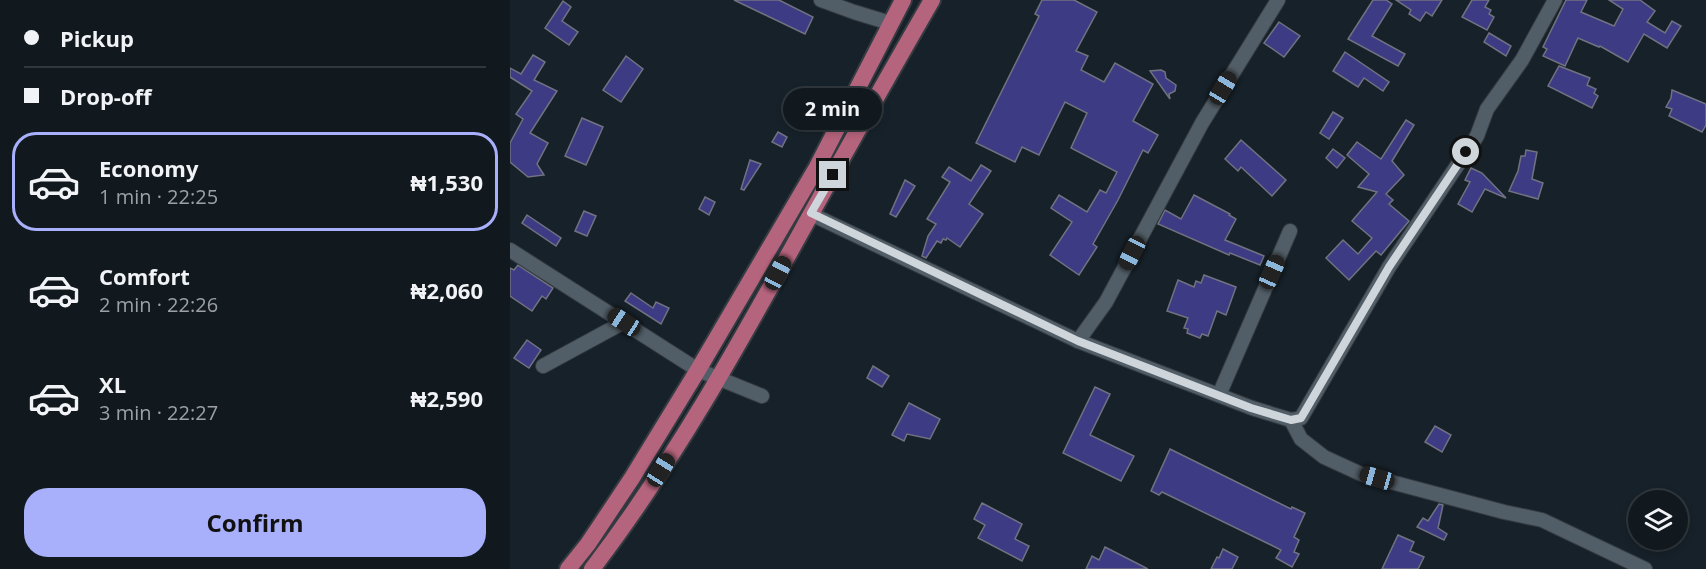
<!DOCTYPE html>
<html lang="en">
<head>
<meta charset="utf-8">
<style>
  :root { --surface:#11191f; --page:#1a2228; --text:#f1f3f6; --muted:#9ca0a4; --line:#30383d; --accent:#a8b0fc }
  body { margin:0; font-family:"Open Sans",sans-serif; background:var(--page); color:var(--text); height:100vh; display:flex; flex-direction:column; font-size:22px; white-space:nowrap }
  * { box-sizing:border-box; margin:0 }
  p { font-size:20px; color:var(--muted) }
  .icon { flex:none; width:33px; height:33px; fill:none; stroke:currentColor; stroke-width:2; stroke-linecap:round; stroke-linejoin:round }
  .map { position:relative; flex:1; overflow:hidden }
  .side { display:flex; flex-direction:column; background:var(--surface); width:510px }
  .side>* { flex:none }
  .hud { display:grid; align-content:center; height:132px; padding:0 24px; background:var(--surface) }
  .fabs { position:absolute; left:1118px; top:490px; display:grid; gap:12px }
  .fabs a { display:grid; place-items:center; width:60px; height:60px; border-radius:50%; background:var(--surface); box-shadow:0 3px 9px #0003,0 0 0 2px var(--line); font-size:30px }
  .end { position:absolute; width:27px; height:27px; margin:-14px; border:8px solid #cfd6db; background:#111; box-shadow:0 0 0 3px #111 }
  .from { border-radius:50% }
  .bubble { position:absolute; height:42px; border-radius:21px; background:var(--surface); box-shadow:0 3px 9px #0003,0 0 0 2px var(--line); font-size:20px; font-weight:700; line-height:42px; text-align:center }
  .car { position:absolute; width:18px; height:36px; margin:-18px -9px; border-radius:8px; box-shadow:0 0 4px 2px #0007; background:linear-gradient(#222 24%,#8ab4d8 0 40%,#222 0 76%,#8ab4d8 0 86%,#222 0) }
  .hud b { display:flex; align-items:center; gap:21px; height:57px; font-size:22px }
  .hud b+b { border-top:2px solid var(--line) }
  .hud i { width:15px; height:15px; background:var(--text) }
  ul { padding:0; list-style:none }
  li { display:flex; align-items:center; gap:18px; height:99px; margin:0 12px 9px; padding:0 12px; border:3px solid transparent; border-radius:24px }
  li div { flex:1 }
  li b { display:block; font-size:22px }
  li em { font-style:normal; font-weight:700 }
  li.current { border-color:var(--accent) }
  li>.icon { width:54px; height:54px; stroke-width:1.5 }
  .cta { display:flex; gap:12px; margin-top:auto; padding:12px 24px }
  .cta a { flex:1; height:69px; border-radius:24px; background:var(--accent); color:#111; font-size:24px; font-weight:700; line-height:69px; text-align:center }
  main { display:flex; flex:1; min-height:0 }
  .map>svg:first-child { display:block }
  .building { fill:#3d3b84; stroke:#717280; stroke-width:1.5 }
  .lines { fill:none; stroke-linecap:round; stroke-linejoin:round }
  .minor-casing { stroke:#343b41; stroke-width:16 }
  .primary-casing { stroke:#343b41; stroke-width:20 }
  .minor { stroke:#525e67; stroke-width:14 }
  .primary { stroke:#b5647d; stroke-width:16 }
  .route { stroke:#cfd6db; stroke-width:8 }
</style>
</head>
<body>
<main>
<section class="side">
<div class="hud">
<b><i class="from"></i>Pickup</b>
<b><i></i>Drop-off</b>
</div>
<ul>
<li class="current"><svg class="icon" aria-label="car" viewBox="0 0 24 24"><path d="M5 17H2v-5l4-1 3-4h7l3 4 3 1v5h-3M9 17h6M6 11h13"/><circle cx="7" cy="17" r="2"/><circle cx="17" cy="17" r="2"/></svg><div><b>Economy</b><p>1 min · 22:25</p></div><em>₦1,530</em></li>
<li><svg class="icon" aria-label="car" viewBox="0 0 24 24"><path d="M5 17H2v-5l4-1 3-4h7l3 4 3 1v5h-3M9 17h6M6 11h13"/><circle cx="7" cy="17" r="2"/><circle cx="17" cy="17" r="2"/></svg><div><b>Comfort</b><p>2 min · 22:26</p></div><em>₦2,060</em></li>
<li><svg class="icon" aria-label="car" viewBox="0 0 24 24"><path d="M5 17H2v-5l4-1 3-4h7l3 4 3 1v5h-3M9 17h6M6 11h13"/><circle cx="7" cy="17" r="2"/><circle cx="17" cy="17" r="2"/></svg><div><b>XL</b><p>3 min · 22:27</p></div><em>₦2,590</em></li>
</ul>
<div class="cta"><a>Confirm</a></div>
</section>
<div class="map">
<svg width="1196" height="569" viewBox="0 0 1196 569">
  <rect width="100%" height="100%" fill="#172129"/>
  <g class="building">
    <path d="M224 0H269L303 17 295 34Z"/>
    <path d="M532 0H564L587 12 566 51 578 56 571 70 594 82 605 63 643 84 623 121 648 135 638 153 633 150 608 200 583 244 587 247 569 275 540 255 562 222 541 208 549 195 577 212 590 190 596 193 607 172 561 148 577 113 555 102 529 155 512 147 505 162 466 143 529 16 525 14Z"/>
    <path d="M863 0H876L882 4 862 36 895 54 888 66 838 39Z"/>
    <path d="M886 0H932L922 16 916 12 910 21 899 14 901 10Z"/>
    <path d="M962 0H979L975 7 981 10 979 14 984 17 977 30 952 17Z"/>
    <path d="M1056 0H1077L1071 12 1104 26 1113 9 1099 0H1130L1145 11 1137 22 1155 33 1162 21 1171 26 1157 48 1134 34 1118 62 1090 46 1089 47 1068 38 1055 66 1033 56 1037 49 1033 47Z"/>
    <path d="M53 1 61 7 52 21 68 32 59 45 35 28Z"/>
    <path d="M769 22 790 36 774 57 754 43Z"/>
    <path d="M979 33 1001 46 996 56 974 42Z"/>
    <path d="M835 52 879 82 873 91 854 78 848 87 823 71Z"/>
    <path d="M23 55 35 62 24 80 47 91 20 133 38 143 27 164 34 175 18 177 0 162V143L13 119 6 114 22 91 0 77V68L11 74Z"/>
    <path d="M116 56 133 69 111 102 93 90Z"/>
    <path d="M1049 66 1080 78 1077 85 1086 89 1084 93 1088 96 1082 108 1038 86Z"/>
    <path d="M651 70 655 72 656 78 666 85 665 91 659 94 660 99 640 71Z"/>
    <path d="M1162 90 1196 104V125L1192 132 1159 116 1162 109 1156 107 1161 98Z"/>
    <path d="M823 112 833 118 819 139 810 133Z"/>
    <path d="M72 118 93 127 76 165 55 156Z"/>
    <path d="M896 120 904 125 882 161 894 175 876 194 883 200 879 204 899 221 871 255 866 251 839 280 816 258 833 240 848 254 862 238 842 221 867 192 848 187 859 174 837 155 847 142 871 159Z"/>
    <path d="M268 132 277 137 272 147 262 142Z"/>
    <path d="M731 140 776 180 762 196 731 167 728 171 715 159Z"/>
    <path d="M823 149 835 158 827 168 816 158Z"/>
    <path d="M1016 150 1027 152 1022 179 1033 183 1028 199 999 191 1008 171 1011 156H1015Z"/>
    <path d="M240 160 251 164 234 190 231 189Z"/>
    <path d="M471 165 481 171 459 204 473 214 450 247 437 238 436 240 433 239 431 243 427 241 416 258 412 256 418 236 426 224 417 219 440 182 432 177 439 167 461 181Z"/>
    <path d="M961 168 972 173 996 198 975 189 962 212 948 204 960 182 955 180Z"/>
    <path d="M395 180 405 186 386 217 380 214Z"/>
    <path d="M684 195 720 214 719 215 726 219 715 240 754 256 750 265 720 253 719 255 648 224 655 210 671 219Z"/>
    <path d="M195 197 205 202 199 215 189 209Z"/>
    <path d="M74 211 86 216 77 236 65 231Z"/>
    <path d="M17 215 51 238 46 246 12 223Z"/>
    <path d="M8 265 43 288 36 299 32 296 22 311 0 296V268L4 270Z"/>
    <path d="M694 275 726 287 716 315 707 311 698 336 692 334 690 338 677 333 678 329 674 328 678 318 657 311 668 280 684 287 686 281 691 283Z"/>
    <path d="M121 293 143 308 146 302 159 308 151 324 115 301Z"/>
    <path d="M17 340 31 350 19 368 4 358Z"/>
    <path d="M363 366 379 376 372 387 357 378Z"/>
    <path d="M585 387 600 394 580 435 624 456 611 481 553 453Z"/>
    <path d="M399 403 430 419 420 439 397 434 394 441 382 435Z"/>
    <path d="M925 426 941 435 932 452 915 442Z"/>
    <path d="M660 449 781 509 782 507 795 513 784 537 789 540 784 552 789 554 782 567 766 558 771 550 761 545 652 492 649 495 641 491Z"/>
    <path d="M472 503 512 524 505 539 519 546 512 561 468 538 475 525 464 519Z"/>
    <path d="M929 504 933 505 928 528 937 534 934 540 907 527 913 518 918 521Z"/>
    <path d="M888 535 904 542 900 551 914 557 908 569H872Z"/>
    <path d="M595 547 638 569H576L582 556 589 560Z"/>
    <path d="M713 549 728 557 722 569H701L707 557 709 558Z"/>
  </g>
  <g class="lines">
    <defs>
      <g id="minor">
        <path d="M311 0 344 12 380 23"/>
        <path d="M301 214 568 341 742 408 781 420 791 418 879 267 967 136 977 109 1012 60 1045 0"/>
        <path d="M0 250 188 370 252 396"/>
        <path d="M568 341 596 302 692 123 768 0"/>
        <path d="M33 366 114 322"/>
        <path d="M709 395 780 231"/>
        <path d="M781 420 791 439 814 457 851 474 994 512 1032 520 1135 569"/>
      </g>
      <g id="primary">
        <path d="M58 569 78 544 122 478 188 370 307 167 393 0"/>
        <path d="M82 569C167 458 234 335 301 214 341 142 381 71 422 0"/>
      </g>
    </defs>
    <use href="#minor" class="minor-casing"/>
    <use href="#primary" class="primary-casing"/>
    <use href="#minor" class="minor"/>
    <use href="#primary" class="primary"/>
  </g>
  <g class="lines">
    <path class="route" d="M323 175 301 213 568 341 741 408 781 420 791 418 879 267 956 152"/>
  </g>
</svg>
<div class="fabs">
<a><svg class="icon" aria-label="layers" viewBox="0 0 24 24"><path d="M12 4l9 5-9 5-9-5zM3 14l9 5 9-5"/></svg></a>
</div>
<i class="end from" style="left:956px;top:152px"></i>
<i class="end" style="left:323px;top:175px"></i>
<div class="bubble" style="left:273px;top:88px;width:99px">2 min</div>
<i class="car" style="left:713px;top:88px;rotate:31deg"></i>
<i class="car" style="left:622px;top:253px;rotate:207deg"></i>
<i class="car" style="left:762px;top:272px;rotate:24deg"></i>
<i class="car" style="left:268px;top:273px;rotate:28deg"></i>
<i class="car" style="left:114px;top:322px;rotate:303deg"></i>
<i class="car" style="left:151px;top:470px;rotate:32deg"></i>
<i class="car" style="left:867px;top:478px;rotate:286deg"></i>
</div>
</main>
</body>
</html>
